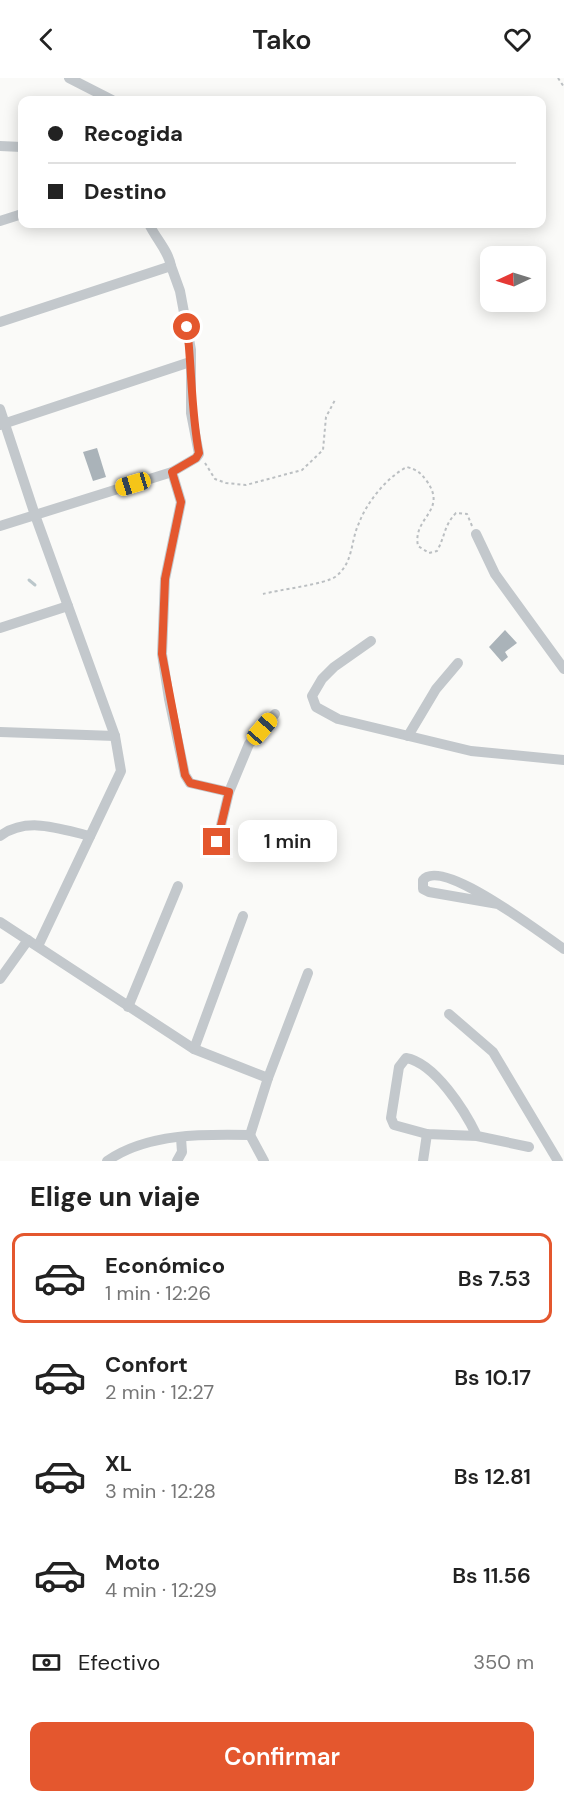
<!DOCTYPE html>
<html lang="es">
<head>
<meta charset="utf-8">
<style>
  :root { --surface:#fff; --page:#f6f6f6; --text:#222; --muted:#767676; --line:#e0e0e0; --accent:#e4572e }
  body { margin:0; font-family:"DM Sans",sans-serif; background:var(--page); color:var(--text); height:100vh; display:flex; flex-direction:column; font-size:22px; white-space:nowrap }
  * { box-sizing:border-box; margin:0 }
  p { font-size:20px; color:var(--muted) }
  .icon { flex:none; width:33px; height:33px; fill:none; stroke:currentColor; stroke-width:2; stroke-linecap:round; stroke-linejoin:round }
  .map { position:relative; height:1083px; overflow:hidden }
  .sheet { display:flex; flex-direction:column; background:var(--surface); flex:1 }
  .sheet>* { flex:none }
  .top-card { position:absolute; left:18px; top:18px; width:528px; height:132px; border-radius:12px; box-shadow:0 3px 15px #0003; display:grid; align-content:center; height:132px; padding:0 30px; background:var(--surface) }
  .needle { width:39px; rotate:266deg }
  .controls { position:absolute; left:480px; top:168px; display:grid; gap:12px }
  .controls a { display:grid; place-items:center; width:66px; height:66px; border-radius:12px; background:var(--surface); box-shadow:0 3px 15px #0003; font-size:30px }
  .end { position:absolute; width:27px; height:27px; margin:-14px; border:8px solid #e4572e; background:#fff; box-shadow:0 0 0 3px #fff }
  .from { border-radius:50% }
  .bubble { position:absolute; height:42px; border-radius:12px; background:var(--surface); box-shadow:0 3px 15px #0003; font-size:20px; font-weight:600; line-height:42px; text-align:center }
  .car { position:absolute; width:18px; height:36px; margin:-18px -9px; border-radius:8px; box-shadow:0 0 4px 2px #0007; background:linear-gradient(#f5c518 24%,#345 0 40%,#f5c518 0 76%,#345 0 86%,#f5c518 0) }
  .top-card b { display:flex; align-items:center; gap:21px; height:57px; font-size:22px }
  .top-card b+b { border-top:2px solid var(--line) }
  .top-card i { width:15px; height:15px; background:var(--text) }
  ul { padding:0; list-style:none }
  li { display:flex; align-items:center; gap:18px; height:90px; margin:0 12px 9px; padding:0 18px; border:3px solid transparent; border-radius:12px }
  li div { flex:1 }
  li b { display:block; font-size:22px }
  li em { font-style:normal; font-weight:600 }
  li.selected { border-color:var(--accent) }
  li>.icon { width:54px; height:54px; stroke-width:1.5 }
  h2 { padding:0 30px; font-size:27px; line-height:72px }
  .pay { display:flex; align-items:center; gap:15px; height:66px; padding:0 30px; font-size:22px }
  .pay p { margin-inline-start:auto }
  .cta { display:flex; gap:12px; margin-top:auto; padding:12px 30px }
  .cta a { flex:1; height:69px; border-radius:12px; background:var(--accent); color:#fff; font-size:24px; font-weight:600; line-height:69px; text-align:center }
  header { display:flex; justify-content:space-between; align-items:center; height:78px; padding:0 30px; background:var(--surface); font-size:27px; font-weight:600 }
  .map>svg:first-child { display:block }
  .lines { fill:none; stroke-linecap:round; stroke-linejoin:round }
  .stream { stroke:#bbc7cb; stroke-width:3 }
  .building { fill:#aab3b9 }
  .path { stroke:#bbbfc2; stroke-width:2; stroke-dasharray:3 3; stroke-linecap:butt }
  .minor { stroke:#c3c8cc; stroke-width:10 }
  .route { stroke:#e4572e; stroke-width:8 }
</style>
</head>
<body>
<header><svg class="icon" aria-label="back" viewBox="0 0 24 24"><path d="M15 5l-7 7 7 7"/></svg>Tako<svg class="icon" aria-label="heart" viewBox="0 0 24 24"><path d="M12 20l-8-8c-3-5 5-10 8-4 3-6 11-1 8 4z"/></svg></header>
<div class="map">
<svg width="564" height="1083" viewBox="0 0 564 1083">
  <rect width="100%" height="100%" fill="#fafaf8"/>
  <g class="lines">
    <path class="stream" d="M29 502 35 507"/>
  </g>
  <g class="building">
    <path d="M97 370 106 399 93 403 83 374Z"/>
    <path d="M505 552 517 565 505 574 508 579 502 584 489 569Z"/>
  </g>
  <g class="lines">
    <g class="path">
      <path d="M558 0 564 9"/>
      <path d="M205 385 215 401 226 405 246 407 302 392 323 372 326 339 335 322"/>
      <path d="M263 516C278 512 325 506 335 499 354 485 350 464 359 445 367 424 387 399 407 389 417 392 420 394 426 402 449 433 412 439 418 468L429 475 437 473C445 459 444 447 456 435L467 436 472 448"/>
    </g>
    <g class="minor">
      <path d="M69 0 112 22"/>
      <path d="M0 68 22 69"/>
      <path d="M0 143 22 136"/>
      <path d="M0 244 171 188C168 172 156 161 149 146"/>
      <path d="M0 331 35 437 115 658 121 693 38 868"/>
      <path d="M0 347 190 284"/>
      <path d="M172 394 181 424 165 501 162 576 169 621 185 697 190 705 229 714"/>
      <path d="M0 448 172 394 196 380 199 376 191 335V272L180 213 171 188"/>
      <path d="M476 456 495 496 564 591"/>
      <path d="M0 550 68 528"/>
      <path d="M371 563 334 589 322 601 312 618 316 629 338 641 471 673 564 682"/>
      <path d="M0 654 115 658"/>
      <path d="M408 658 436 611 458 585"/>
      <path d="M0 758C27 738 60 751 90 758"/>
      <path d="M217 764 229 714 249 666 275 636"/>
      <path d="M498 826 429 814 423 811V802C442 778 544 858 564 871"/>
      <path d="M0 844 194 971 268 1000"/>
      <path d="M0 901 28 862"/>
      <path d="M128 929 178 808"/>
      <path d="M449 936 493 974 558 1083"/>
      <path d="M194 971 243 838"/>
      <path d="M250 1057 268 1000 308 895"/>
      <path d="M477 1058C465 1033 435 985 406 980L399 989 391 1040 394 1047 427 1056 477 1058 529 1069"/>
      <path d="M107 1083C147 1055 204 1056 250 1057L264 1083"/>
      <path d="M177 1083 182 1074 181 1060"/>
      <path d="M423 1083 427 1056"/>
    </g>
  </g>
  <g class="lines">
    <path class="route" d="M187 249C192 291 191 333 199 375L196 380 172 394 181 424 165 501 162 576 185 697 190 705 229 714 217 764"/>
  </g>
</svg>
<div class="controls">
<a><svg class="needle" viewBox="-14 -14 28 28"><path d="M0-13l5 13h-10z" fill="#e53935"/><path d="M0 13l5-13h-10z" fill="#767676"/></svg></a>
</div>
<i class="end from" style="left:187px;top:249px"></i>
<i class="end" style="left:217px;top:764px"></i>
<div class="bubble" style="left:238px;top:742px;width:99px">1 min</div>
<i class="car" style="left:133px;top:406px;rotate:253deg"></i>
<i class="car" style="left:262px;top:651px;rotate:41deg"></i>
<div class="top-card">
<b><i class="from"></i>Recogida</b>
<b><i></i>Destino</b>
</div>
</div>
<section class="sheet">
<h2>Elige un viaje</h2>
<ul>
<li class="selected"><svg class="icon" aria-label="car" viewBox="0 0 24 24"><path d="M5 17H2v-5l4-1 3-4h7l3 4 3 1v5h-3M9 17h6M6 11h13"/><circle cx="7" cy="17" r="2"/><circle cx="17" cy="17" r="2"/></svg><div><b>Económico</b><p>1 min · 12:26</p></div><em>Bs 7.53</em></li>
<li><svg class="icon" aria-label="car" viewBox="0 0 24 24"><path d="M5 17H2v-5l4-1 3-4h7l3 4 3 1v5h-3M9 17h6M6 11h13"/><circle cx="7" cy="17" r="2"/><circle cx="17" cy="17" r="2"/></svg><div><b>Confort</b><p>2 min · 12:27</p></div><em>Bs 10.17</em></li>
<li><svg class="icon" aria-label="car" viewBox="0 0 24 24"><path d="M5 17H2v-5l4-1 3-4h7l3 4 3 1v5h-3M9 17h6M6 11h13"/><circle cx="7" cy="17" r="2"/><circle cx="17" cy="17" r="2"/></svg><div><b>XL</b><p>3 min · 12:28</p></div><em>Bs 12.81</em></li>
<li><svg class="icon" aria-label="car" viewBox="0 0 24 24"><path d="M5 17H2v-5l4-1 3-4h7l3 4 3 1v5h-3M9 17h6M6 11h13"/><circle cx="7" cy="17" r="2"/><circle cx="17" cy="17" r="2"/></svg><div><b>Moto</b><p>4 min · 12:29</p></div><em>Bs 11.56</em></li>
</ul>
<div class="pay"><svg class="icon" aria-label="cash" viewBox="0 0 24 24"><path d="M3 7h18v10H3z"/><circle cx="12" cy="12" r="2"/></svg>Efectivo<p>350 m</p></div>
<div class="cta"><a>Confirmar</a></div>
</section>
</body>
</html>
